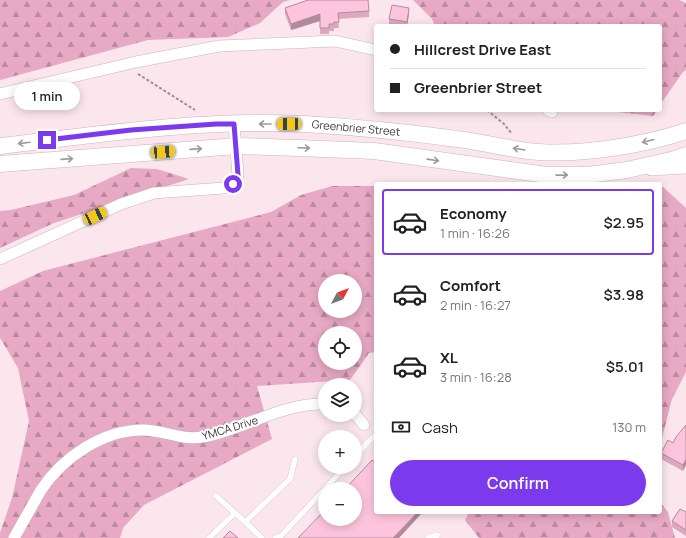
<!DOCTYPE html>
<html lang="en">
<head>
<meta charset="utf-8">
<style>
  :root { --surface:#fff; --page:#f6f6f6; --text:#202124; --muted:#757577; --line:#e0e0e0; --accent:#7c3aed }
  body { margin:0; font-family:Manrope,sans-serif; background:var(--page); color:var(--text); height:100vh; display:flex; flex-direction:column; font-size:15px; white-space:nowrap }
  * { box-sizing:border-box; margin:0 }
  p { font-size:13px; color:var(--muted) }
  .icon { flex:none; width:22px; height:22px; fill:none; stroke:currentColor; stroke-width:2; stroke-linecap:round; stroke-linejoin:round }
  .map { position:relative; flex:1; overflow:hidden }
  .side { position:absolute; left:374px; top:182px; width:288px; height:332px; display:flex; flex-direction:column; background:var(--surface); border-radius:4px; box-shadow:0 2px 10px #0003 }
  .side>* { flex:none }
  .hud { position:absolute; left:374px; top:24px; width:288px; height:88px; border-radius:4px; box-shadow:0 2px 10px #0003; display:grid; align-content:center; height:88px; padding:0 16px; background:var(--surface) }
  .needle { width:26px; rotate:49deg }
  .controls { position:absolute; left:318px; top:274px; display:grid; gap:8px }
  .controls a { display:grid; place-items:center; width:44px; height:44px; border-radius:50%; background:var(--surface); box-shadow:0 2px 10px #0003; font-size:20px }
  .end { position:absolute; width:18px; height:18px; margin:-9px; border:5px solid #7c3aed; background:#fff; box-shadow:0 0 0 2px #fff }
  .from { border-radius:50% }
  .bubble { position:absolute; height:28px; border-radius:14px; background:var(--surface); box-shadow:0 2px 10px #0003; font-size:13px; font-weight:600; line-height:28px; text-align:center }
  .car { position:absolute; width:12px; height:24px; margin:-12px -6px; border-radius:5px; box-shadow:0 0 3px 1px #0007; background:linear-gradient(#f5c518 24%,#345 0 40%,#f5c518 0 76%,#345 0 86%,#f5c518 0) }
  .hud b { display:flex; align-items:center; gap:14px; height:38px; font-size:15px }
  .hud b+b { border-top:1px solid var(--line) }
  .hud i { width:10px; height:10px; background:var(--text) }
  ul { padding:7px 0 0; list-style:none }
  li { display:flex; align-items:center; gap:12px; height:66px; margin:0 8px 6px; padding:0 8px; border:2px solid transparent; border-radius:4px }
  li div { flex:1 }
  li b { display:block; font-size:15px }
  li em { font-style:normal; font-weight:600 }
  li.current { border-color:var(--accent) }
  li>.icon { width:36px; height:36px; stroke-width:1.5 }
  .pay { display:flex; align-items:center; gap:10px; height:44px; padding:0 16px; font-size:15px }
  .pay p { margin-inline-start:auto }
  .primary-button { display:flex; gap:8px; margin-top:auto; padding:8px 16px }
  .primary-button a { flex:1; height:46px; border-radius:24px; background:var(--accent); color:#fff; font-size:16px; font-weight:600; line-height:46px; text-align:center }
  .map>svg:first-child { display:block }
  .forest { fill:url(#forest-firs); fill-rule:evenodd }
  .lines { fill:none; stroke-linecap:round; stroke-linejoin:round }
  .service-casing { stroke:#c9b5bd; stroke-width:6 }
  .minor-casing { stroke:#c9b5bd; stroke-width:12 }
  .secondary-casing { stroke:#c9b5bd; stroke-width:17 }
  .path { stroke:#9e8f95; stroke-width:2; stroke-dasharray:3 2; stroke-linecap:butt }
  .service { stroke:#fff; stroke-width:5.5 }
  .minor { stroke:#fff; stroke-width:11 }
  .secondary { stroke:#fff; stroke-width:16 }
  .wall { fill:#daa9be }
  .shaded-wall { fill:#b18a9b }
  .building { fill:#fdc5dd; stroke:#b18a9b }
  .oneway { stroke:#9e9a9c }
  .route { stroke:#7c3aed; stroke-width:5 }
  .labels { text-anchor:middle; stroke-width:4; stroke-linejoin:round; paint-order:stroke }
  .street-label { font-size:11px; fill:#3d3538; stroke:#fff }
</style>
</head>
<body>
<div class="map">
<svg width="686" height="538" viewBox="0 0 686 538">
  <defs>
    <pattern id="forest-firs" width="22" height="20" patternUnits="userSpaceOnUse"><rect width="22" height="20" fill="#e7a9c4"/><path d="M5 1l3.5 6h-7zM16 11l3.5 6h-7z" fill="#bc8aa0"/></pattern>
  </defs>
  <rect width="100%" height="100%" fill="#fbe6ee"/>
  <g class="forest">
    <path d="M0 0H290L283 2 260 23 228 37 148 40 0 80Z"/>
    <path d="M413 0H679L686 3V70L683 72 660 105V26H435L432 19Z"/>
    <path d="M600 110H657L653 116Z"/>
    <path d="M131 168 157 169 189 179 54 223 0 248V211L11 210 74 195Z"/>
    <path d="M332 186H376V352L369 353 350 380 257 386 272 439 144 505 123 528 120 538H0V533L12 498 29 421 18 368 0 338V291L43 271 271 212 301 195ZM325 281H355V311H325ZM325 333H355V363H325Z"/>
    <path d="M660 186 663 187 686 208V372L672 399 660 446Z"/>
    <path d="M660 502 668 512 675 538H479L465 520 469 512H660Z"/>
  </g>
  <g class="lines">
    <defs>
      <g id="service">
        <path d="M355 456 373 437"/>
        <path d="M216 496 245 522 290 479 295 459"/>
        <path d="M245 522 262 538"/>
        <path d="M209 538 235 513"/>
        <path d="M275 538 281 536 345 467"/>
        <path d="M428 538 438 535"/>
      </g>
      <g id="minor">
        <path d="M0 94 136 62 219 46 335 41 376 50"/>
        <path d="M548 110 552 112"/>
        <path d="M651 170 686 168"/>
        <path d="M0 259 121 204 154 193 224 188 233 184 238 175 234 124"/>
        <path d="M355 414 364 425"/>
        <path d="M14 538C23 522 32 506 41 490 63 457 104 429 145 430 168 431 184 442 208 436 247 427 284 403 325 404"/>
      </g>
      <g id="secondary">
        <path d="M0 146C101 134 203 119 304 124 355 127 406 132 457 139 484 142 511 150 539 152 583 155 644 145 686 131"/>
        <path d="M0 164 237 146 298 148 374 151 547 175H588L627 170 671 160 686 155"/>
      </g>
    </defs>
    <use href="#service" class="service-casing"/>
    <use href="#minor" class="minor-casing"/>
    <use href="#secondary" class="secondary-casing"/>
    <g class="path">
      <path d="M138 74 195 110"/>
      <path d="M487 110 504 124 512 134"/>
    </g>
    <use href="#service" class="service"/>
    <use href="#minor" class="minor"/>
    <use href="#secondary" class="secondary"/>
  </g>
  <g class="wall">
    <path d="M285 8 369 11V17L338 19 339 28H334V31H329V34H320V21L291 30 285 14Z"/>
    <path d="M409 14 407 26H389V19Z"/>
    <path d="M686 425 683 471 661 459V453L673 443Z"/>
    <path d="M686 512V536L672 527V521Z"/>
  </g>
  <g class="shaded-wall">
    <path d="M409 8V14L407 26V22Z"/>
    <path d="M320 14V21L291 30V24Z"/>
    <path d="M686 459V465L683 471V465Z"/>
    <path d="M418 512H422V513L399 538H393Z"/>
  </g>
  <g class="building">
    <path d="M308 0H368L369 11 338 13 339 22H334V24H329V28H320V14L291 24 285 8Z"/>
    <path d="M392 5 409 8 407 22 389 19Z"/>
    <path d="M686 425V459L683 465 661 453 668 440 673 443 676 437Z"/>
    <path d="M372 460 376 463V512H418L393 538H298L325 510V519H355V489H345Z"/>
    <path d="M680 509 686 512V530L672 521Z"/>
    <path d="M230 531 238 538H223Z"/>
  </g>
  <defs><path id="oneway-shaft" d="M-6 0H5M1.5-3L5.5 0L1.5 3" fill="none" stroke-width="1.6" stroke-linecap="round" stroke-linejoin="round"/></defs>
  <g class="oneway">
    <use href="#oneway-shaft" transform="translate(265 124) rotate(-180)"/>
    <use href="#oneway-shaft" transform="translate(648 141) rotate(166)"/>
    <use href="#oneway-shaft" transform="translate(24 143) rotate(173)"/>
    <use href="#oneway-shaft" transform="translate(304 148) rotate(2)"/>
    <use href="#oneway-shaft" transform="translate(196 149) rotate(-4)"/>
    <use href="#oneway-shaft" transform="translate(519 149) rotate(-171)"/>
    <use href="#oneway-shaft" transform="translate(67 159) rotate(-4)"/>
    <use href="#oneway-shaft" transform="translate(433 160) rotate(8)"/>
    <use href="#oneway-shaft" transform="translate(562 175) rotate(-1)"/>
  </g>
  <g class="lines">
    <path class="route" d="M47 140 131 130 216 124H234L238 175 233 184"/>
  </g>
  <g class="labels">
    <g class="street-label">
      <text transform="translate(356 128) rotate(5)" y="4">Greenbrier Street</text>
      <text transform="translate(230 428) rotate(-17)" y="4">YMCA Drive</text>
    </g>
  </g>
</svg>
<div class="controls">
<a><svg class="needle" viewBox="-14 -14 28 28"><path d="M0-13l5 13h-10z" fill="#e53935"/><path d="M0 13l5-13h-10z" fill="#757577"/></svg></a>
<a><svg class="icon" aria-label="locate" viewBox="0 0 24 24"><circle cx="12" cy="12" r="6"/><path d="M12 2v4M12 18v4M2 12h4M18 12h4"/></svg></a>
<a><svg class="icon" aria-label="layers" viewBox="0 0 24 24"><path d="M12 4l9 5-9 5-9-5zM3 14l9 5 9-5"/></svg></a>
<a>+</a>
<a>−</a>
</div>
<i class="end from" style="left:233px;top:184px"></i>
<i class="end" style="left:47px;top:140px"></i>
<div class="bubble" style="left:14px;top:82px;width:66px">1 min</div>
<i class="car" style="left:289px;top:124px;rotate:270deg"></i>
<i class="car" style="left:163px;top:152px;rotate:86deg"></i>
<i class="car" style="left:95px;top:216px;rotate:65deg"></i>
<div class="hud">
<b><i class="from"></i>Hillcrest Drive East</b>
<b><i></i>Greenbrier Street</b>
</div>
<section class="side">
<ul>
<li class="current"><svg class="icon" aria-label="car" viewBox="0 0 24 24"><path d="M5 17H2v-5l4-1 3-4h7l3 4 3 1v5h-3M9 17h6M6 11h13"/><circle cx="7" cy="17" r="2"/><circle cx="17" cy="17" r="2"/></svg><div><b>Economy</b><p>1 min · 16:26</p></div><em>$2.95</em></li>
<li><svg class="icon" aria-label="car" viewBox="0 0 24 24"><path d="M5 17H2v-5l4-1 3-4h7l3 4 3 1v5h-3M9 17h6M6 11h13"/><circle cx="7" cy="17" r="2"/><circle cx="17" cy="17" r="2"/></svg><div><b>Comfort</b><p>2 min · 16:27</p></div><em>$3.98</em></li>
<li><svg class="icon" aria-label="car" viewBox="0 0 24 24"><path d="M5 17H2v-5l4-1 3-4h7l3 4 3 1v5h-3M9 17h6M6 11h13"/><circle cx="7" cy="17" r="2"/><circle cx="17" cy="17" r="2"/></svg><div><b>XL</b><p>3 min · 16:28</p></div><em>$5.01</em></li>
</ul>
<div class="pay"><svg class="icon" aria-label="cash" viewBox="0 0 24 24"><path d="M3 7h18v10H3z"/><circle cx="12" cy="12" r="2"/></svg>Cash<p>130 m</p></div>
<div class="primary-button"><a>Confirm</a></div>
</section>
</div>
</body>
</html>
